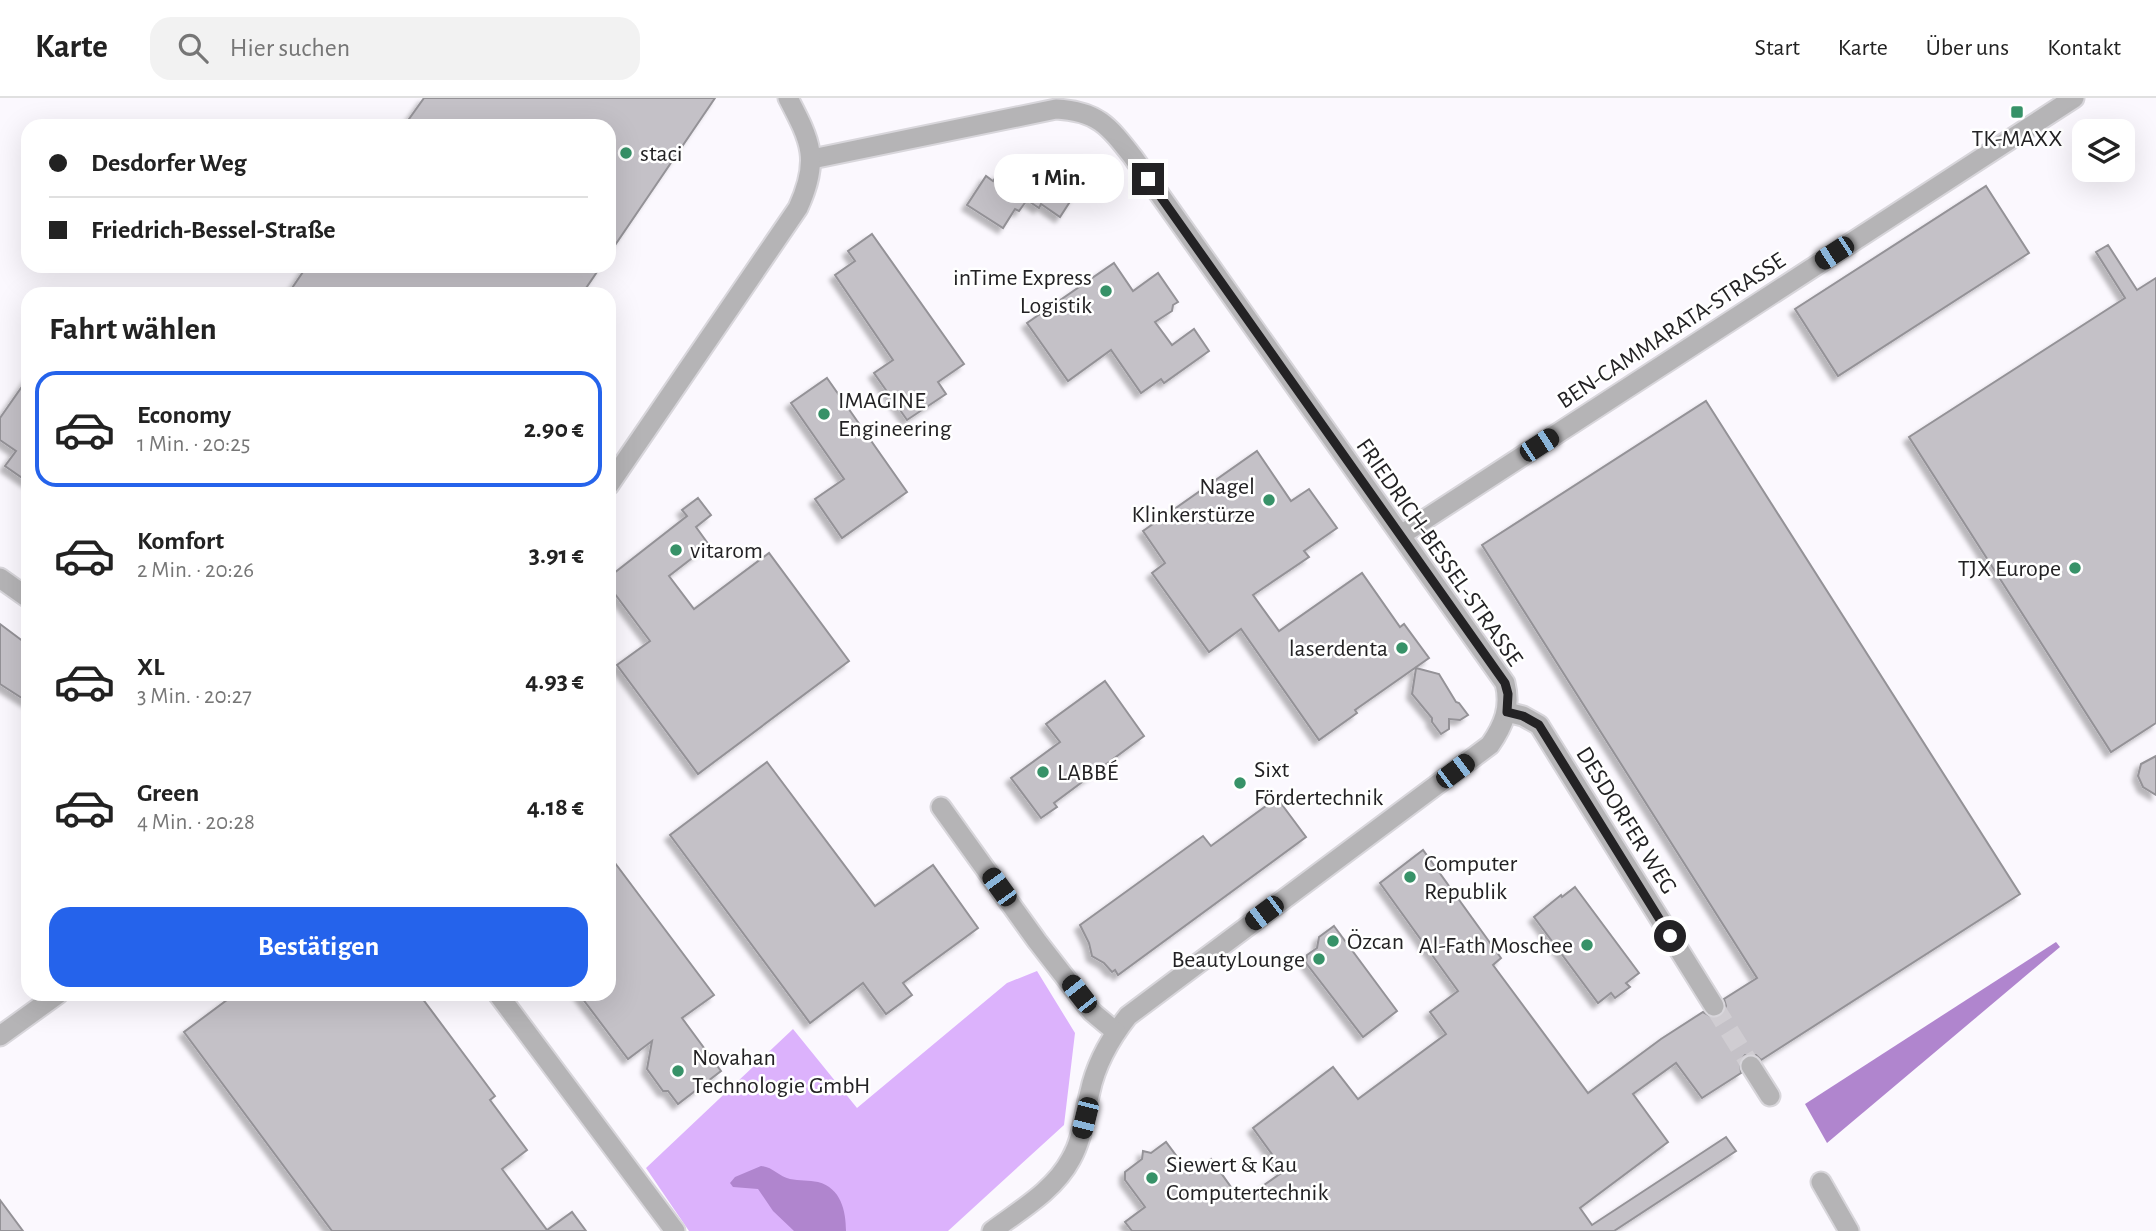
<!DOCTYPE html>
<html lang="de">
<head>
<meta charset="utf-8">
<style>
  :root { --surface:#fff; --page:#f2f2f2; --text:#222; --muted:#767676; --line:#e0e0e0; --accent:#2563eb }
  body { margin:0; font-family:"Alegreya Sans",sans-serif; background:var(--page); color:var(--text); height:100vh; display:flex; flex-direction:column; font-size:26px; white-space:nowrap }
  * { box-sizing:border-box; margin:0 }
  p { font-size:23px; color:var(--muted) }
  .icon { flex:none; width:38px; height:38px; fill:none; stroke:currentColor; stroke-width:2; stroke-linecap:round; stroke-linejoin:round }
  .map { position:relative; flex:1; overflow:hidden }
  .panel { position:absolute; left:21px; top:189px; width:595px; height:714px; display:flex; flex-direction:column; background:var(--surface); border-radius:21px; box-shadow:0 7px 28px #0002 }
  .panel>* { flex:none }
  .top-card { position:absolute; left:21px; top:21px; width:595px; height:154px; border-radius:21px; box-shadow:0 7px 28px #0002; display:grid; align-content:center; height:154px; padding:0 28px; background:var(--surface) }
  .buttons { position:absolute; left:2072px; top:21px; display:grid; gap:14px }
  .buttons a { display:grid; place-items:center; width:63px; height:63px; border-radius:14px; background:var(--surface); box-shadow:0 7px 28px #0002; font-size:35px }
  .end { position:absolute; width:32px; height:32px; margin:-16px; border:9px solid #232224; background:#fff; box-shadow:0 0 0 4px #fff }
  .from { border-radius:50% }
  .bubble { position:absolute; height:49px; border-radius:21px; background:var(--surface); box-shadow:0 7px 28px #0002; font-size:23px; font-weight:700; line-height:49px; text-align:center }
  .car { position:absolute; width:21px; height:42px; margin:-21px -10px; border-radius:9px; box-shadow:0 0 5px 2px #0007; background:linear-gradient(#222 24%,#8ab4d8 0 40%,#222 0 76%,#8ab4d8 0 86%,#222 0) }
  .top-card b { display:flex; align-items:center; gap:24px; height:66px; font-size:26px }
  .top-card b+b { border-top:2px solid var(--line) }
  .top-card i { width:18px; height:18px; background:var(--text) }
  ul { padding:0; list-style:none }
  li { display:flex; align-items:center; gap:21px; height:116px; margin:0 14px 10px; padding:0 14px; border:4px solid transparent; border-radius:21px }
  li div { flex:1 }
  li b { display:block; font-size:26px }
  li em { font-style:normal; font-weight:700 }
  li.on { border-color:var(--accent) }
  li>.icon { width:63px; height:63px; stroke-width:1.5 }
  h2 { padding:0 28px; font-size:32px; line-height:84px }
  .button { display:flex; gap:14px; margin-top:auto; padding:14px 28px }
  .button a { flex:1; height:80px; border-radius:21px; background:var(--accent); color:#fff; font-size:28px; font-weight:700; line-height:80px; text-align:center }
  header { display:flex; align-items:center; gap:42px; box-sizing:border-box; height:98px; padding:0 35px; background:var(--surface); border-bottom:2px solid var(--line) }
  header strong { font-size:33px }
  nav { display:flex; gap:38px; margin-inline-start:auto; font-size:24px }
  .search { width:490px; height:63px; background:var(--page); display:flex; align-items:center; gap:18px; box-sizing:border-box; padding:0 24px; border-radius:21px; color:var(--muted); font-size:26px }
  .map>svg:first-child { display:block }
  .green { fill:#dcb2fc }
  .water { fill:#b085ce }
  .building { fill:#c4c1c7; stroke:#949297; stroke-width:2; filter:url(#shadow) }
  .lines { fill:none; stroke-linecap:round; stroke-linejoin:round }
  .street-tunnel { stroke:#d0cdd2; stroke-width:19; stroke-dasharray:19 10; stroke-linecap:butt }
  .street-casing { stroke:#d8d6db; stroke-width:23 }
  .street { stroke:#b5b4b6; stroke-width:19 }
  .route { stroke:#232224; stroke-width:9 }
  .poi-dot { fill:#379268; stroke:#fff; stroke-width:2.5 }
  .labels { text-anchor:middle; stroke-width:5; stroke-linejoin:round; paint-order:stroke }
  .poi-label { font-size:24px; fill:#232224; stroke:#fff; text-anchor:start }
  .street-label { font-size:24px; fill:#232224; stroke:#fff }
</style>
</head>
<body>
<header>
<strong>Karte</strong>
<div class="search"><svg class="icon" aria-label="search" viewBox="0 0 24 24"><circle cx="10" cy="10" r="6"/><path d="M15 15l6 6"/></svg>Hier suchen</div>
<nav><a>Start</a><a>Karte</a><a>Über uns</a><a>Kontakt</a></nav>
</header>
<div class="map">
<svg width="2156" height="1133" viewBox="0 0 2156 1133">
  <defs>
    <filter id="shadow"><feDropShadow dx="-5" dy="5" stdDeviation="2" flood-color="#0004"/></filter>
  </defs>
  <rect width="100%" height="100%" fill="#fbf8fe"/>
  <path class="green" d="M1037 873 1075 935 1064 1027 948 1133H689L646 1070 793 931 857 1010 1007 885Z"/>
  <g class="water">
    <path d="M2056 844 2060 849 1827 1045 1805 1006Z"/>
    <path d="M761 1068C773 1069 779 1079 790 1081 799 1083 809 1082 818 1084 841 1090 846 1113 846 1133H794L773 1113 758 1091 733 1089 730 1085 735 1079Z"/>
  </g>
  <g class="building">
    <path d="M424 0H715L609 156V28H404Z"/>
    <path d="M1055 63 1084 82 1060 119 1041 106 1039 110 1027 102 1019 113 1015 111 1003 130 967 107 986 78 993 83 998 76 1017 88 1031 85 1043 66 1049 71Z"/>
    <path d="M1986 88 2029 155 1838 278 1795 211Z"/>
    <path d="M872 136 964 266 938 284 946 296 907 322 874 275 893 262 835 177 855 163 848 153Z"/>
    <path d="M2108 147 2137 192 2156 180V625L2111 654 1909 339 2125 200 2096 154Z"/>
    <path d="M1114 165 1133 193 1158 175 1178 204 1173 207 1172 213 1155 224 1172 247 1194 231 1209 253 1164 285 1161 281 1141 295 1111 252 1068 283 1027 225Z"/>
    <path d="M307 168H601L582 196H288Z"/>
    <path d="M28 280V384L5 368 16 353 0 342V320Z"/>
    <path d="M827 280 907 394 842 440 815 401 844 381 791 305Z"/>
    <path d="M1706 303 2020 796 1761 962 1756 957H1745L1740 963 1741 975 1702 1000 1676 965 1633 996 1668 1044 1580 1110 1592 1127 1726 1039 1736 1053 1614 1133H1132L1125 1124 1145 1109 1125 1082V1074L1142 1061 1143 1053 1151 1055 1166 1044 1190 1076 1211 1061 1241 1103 1284 1073 1253 1030 1333 969 1358 1001 1446 936 1430 914 1458 893 1380 785 1423 752 1501 860 1493 867 1588 995 1661 941 1703 914 1714 920 1721 918 1726 908 1724 901 1757 880 1482 447Z"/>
    <path d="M1257 353 1291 403 1309 391 1337 430 1304 453 1309 459 1253 497 1279 533 1362 475 1400 529 1404 526 1429 560 1355 612 1357 615 1319 642 1241 531 1209 554 1152 475 1165 465 1143 433Z"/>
    <path d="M698 400 711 417 696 429 709 447 669 478 694 511 769 455 849 563 698 676 617 567 650 543 609 488V479L687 418 682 412Z"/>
    <path d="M0 526 28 547V604L0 586Z"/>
    <path d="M1416 570 1439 576 1456 604 1459 605 1468 617 1460 622 1449 621V631L1441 636 1432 624V620L1412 596Z"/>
    <path d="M1105 583 1144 638 1054 705 1057 709 1041 720 1011 680 1060 644 1046 626Z"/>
    <path d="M2156 658V697L2143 689 2138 678 2141 666Z"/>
    <path d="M767 664 875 808 933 767 978 830 903 885 912 897 886 916 863 885 810 925 670 737Z"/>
    <path d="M1277 700 1306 739 1118 877 1115 872 1112 874 1104 865 1092 858 1089 845 1080 827 1203 738 1211 748Z"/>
    <path d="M609 757 714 897 682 920 721 973 678 1006 668 993H663L647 971 652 943 628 961 579 896H609Z"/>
    <path d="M1575 789 1639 875 1626 885 1630 889 1615 900 1611 895 1598 905 1534 819 1561 797 1562 799Z"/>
    <path d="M1334 828 1397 913 1363 939 1306 865 1307 857 1317 850 1319 839Z"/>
    <path d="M235 896H419L495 998 490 1002 527 1052 502 1071 547 1132 572 1114 586 1133H332L184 934Z"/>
    <path d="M0 1102 23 1133H0Z"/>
  </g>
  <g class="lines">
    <path class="street-tunnel" d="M1714 908 1751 968"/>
    <defs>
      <g id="street">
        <path d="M812 61 1056 11C1097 13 1108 27 1133 59L1505 585C1511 609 1504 627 1490 647L1128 918C1110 941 1096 965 1090 994 1084 1017 1083 1040 1071 1061 1054 1093 1020 1112 992 1133"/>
        <path d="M609 387 798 110C820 62 811 44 788 0"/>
        <path d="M1401 437 2074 0"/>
        <path d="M0 480 28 500"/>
        <path d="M1507 614 1523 618 1539 627 1714 908"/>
        <path d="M941 709 1037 843 1092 914 1116 934"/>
        <path d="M498 896 675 1133"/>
        <path d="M0 938 58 896"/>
        <path d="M1751 968 1770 998"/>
        <path d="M1821 1084 1849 1133"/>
      </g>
    </defs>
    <use href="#street" class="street-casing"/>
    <use href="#street" class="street"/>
  </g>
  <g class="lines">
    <path class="route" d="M1148 81 1505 585 1508 596 1507 614 1523 618 1539 627 1670 838"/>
  </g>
  <g class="poi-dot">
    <rect x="2010" y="7" width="14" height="14" rx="3.5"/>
    <circle cx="626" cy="55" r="7"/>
    <circle cx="1106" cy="193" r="7"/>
    <circle cx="824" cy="316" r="7"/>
    <circle cx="1269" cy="402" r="7"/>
    <circle cx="676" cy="452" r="7"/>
    <circle cx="2075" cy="470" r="7"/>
    <circle cx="1402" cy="550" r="7"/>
    <circle cx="1043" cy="674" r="7"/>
    <circle cx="1240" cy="685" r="7"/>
    <circle cx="1410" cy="779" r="7"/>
    <circle cx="1333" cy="843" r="7"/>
    <circle cx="1587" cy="847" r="7"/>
    <circle cx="1319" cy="861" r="7"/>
    <circle cx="678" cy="973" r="7"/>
    <circle cx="1152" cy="1080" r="7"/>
  </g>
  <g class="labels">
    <g class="poi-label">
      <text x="2017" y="48" text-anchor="middle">TK-MAXX</text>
      <text x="640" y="63">staci</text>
      <text x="1092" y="187" text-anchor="end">inTime Express<tspan x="1092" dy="28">Logistik</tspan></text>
      <text x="838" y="310">IMAGINE<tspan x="838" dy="28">Engineering</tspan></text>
      <text x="1255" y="396" text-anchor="end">Nagel<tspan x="1255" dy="28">Klinkerstürze</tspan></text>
      <text x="690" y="460">vitarom</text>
      <text x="2061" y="478" text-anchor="end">TJX Europe</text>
      <text x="1388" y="558" text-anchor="end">laserdenta</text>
      <text x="1254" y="679">Sixt<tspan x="1254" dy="28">Fördertechnik</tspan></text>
      <text x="1057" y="682">LABBÉ</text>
      <text x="1424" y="773">Computer<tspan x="1424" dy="28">Republik</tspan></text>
      <text x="1347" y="851">Özcan</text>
      <text x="1573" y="855" text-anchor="end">Al-Fath Moschee</text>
      <text x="1305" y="869" text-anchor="end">BeautyLounge</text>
      <text x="692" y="967">Novahan<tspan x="692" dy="28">Technologie GmbH</tspan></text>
      <text x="1166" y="1074">Siewert &amp; Kau<tspan x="1166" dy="28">Computertechnik</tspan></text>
    </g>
    <g class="street-label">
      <text transform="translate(1671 232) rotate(-33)" y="8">BEN-CAMMARATA-STRASSE</text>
      <text transform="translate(1440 454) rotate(55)" y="8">FRIEDRICH-BESSEL-STRASSE</text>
      <text transform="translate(1627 722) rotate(58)" y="8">DESDORFER WEG</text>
    </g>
  </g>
</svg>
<div class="buttons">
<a><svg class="icon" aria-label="layers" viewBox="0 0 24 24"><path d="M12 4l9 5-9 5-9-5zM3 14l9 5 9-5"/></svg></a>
</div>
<i class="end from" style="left:1670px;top:838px"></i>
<i class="end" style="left:1148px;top:81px"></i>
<div class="bubble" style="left:994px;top:56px;width:130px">1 Min.</div>
<i class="car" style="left:1834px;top:155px;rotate:237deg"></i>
<i class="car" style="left:1539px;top:347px;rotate:57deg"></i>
<i class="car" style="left:1455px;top:673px;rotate:53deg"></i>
<i class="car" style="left:999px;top:789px;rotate:324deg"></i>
<i class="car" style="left:1264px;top:815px;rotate:233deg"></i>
<i class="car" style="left:1079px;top:896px;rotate:322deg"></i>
<i class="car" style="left:1085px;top:1020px;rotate:194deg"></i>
<div class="top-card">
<b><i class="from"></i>Desdorfer Weg</b>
<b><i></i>Friedrich-Bessel-Straße</b>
</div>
<section class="panel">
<h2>Fahrt wählen</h2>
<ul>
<li class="on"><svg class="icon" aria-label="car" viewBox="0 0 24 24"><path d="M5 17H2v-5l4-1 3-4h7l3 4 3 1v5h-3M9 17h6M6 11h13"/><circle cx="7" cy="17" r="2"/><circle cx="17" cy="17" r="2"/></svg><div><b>Economy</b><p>1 Min. · 20:25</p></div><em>2.90 €</em></li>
<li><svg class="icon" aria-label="car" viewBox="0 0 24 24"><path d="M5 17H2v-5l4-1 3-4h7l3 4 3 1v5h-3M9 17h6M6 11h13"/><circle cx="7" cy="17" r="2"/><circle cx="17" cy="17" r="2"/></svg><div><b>Komfort</b><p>2 Min. · 20:26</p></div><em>3.91 €</em></li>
<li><svg class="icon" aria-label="car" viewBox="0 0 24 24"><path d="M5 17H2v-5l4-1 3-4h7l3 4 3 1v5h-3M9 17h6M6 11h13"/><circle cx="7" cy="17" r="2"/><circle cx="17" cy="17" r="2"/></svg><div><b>XL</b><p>3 Min. · 20:27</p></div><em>4.93 €</em></li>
<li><svg class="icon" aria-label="car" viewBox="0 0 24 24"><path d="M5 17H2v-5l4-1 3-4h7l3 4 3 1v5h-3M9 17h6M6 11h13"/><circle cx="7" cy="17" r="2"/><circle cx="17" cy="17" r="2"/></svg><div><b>Green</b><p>4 Min. · 20:28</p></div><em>4.18 €</em></li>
</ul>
<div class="button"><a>Bestätigen</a></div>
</section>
</div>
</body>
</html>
